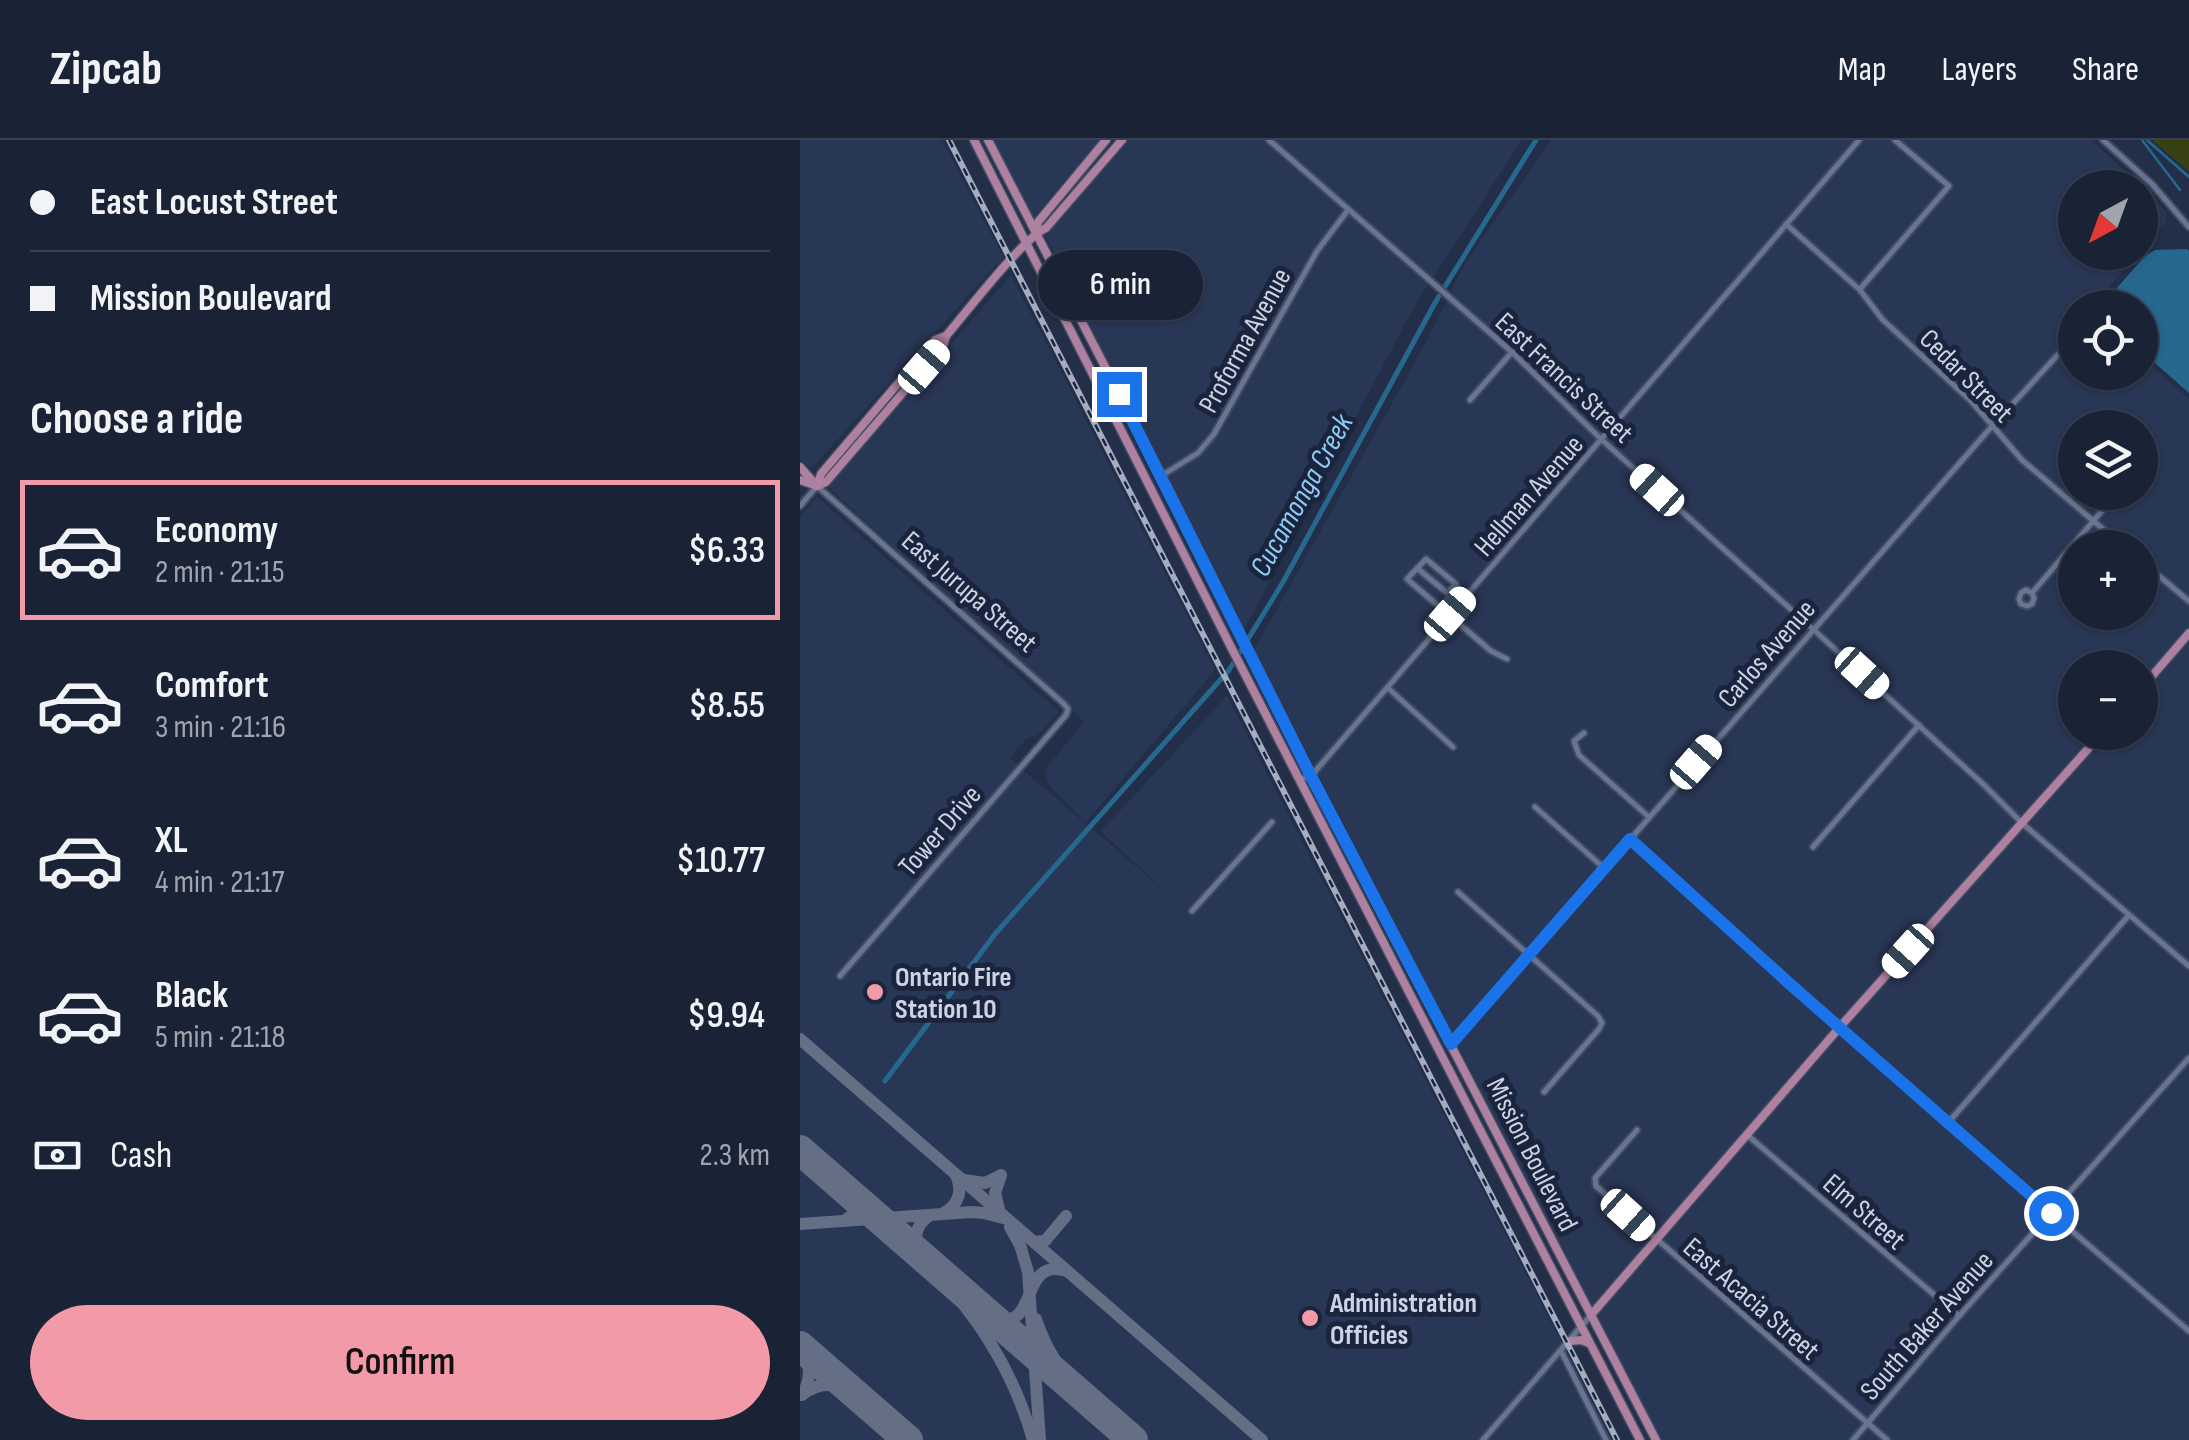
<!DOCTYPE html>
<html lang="en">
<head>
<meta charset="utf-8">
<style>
  :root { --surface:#1a2336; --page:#232b3e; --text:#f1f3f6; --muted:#9fa4ad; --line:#384051; --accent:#f39aa8 }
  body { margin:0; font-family:"Sofia Sans Condensed",sans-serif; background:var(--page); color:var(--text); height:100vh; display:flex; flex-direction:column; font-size:38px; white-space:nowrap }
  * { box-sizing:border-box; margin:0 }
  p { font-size:32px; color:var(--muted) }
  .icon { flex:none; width:55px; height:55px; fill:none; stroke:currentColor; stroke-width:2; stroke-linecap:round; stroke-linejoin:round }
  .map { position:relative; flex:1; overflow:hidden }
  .drawer { display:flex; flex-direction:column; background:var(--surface); width:800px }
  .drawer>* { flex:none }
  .top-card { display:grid; align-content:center; height:220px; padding:0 30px; background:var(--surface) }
  .needle { width:65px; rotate:221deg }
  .controls { position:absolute; left:1258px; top:30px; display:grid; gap:20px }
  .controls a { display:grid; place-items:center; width:100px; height:100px; border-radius:50%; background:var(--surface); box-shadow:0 2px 8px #0004,0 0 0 2px var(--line); font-size:50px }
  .end { position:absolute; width:45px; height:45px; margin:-22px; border:12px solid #1a73e8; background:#fff; box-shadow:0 0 0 5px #fff }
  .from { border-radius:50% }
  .bubble { position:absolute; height:70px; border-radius:35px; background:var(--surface); box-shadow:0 2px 8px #0004,0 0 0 2px var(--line); font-size:32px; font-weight:600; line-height:70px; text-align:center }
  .car { position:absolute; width:30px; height:60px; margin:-30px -15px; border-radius:12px; box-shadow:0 0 8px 2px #0007; background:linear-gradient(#fff 24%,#345 0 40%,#fff 0 76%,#345 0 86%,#fff 0) }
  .top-card b { display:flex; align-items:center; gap:35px; height:95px; font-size:38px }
  .top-card b+b { border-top:2px solid var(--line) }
  .top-card i { width:25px; height:25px; background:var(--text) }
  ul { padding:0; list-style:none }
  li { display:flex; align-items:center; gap:30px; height:140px; margin:0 20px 15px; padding:0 10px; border:5px solid transparent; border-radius:0px }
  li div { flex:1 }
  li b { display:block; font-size:38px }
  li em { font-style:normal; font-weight:600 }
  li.active { border-color:var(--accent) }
  li>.icon { width:90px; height:90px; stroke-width:1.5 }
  h2 { padding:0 30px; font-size:45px; line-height:120px }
  .pay { display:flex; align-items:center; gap:25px; height:110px; padding:0 30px; font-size:38px }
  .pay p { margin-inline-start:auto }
  .button { display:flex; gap:20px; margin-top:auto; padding:20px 30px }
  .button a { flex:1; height:115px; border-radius:60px; background:var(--accent); color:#111; font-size:40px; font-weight:600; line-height:115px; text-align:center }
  header { display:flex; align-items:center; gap:60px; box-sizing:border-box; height:140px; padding:0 50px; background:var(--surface); border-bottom:2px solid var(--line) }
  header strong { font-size:48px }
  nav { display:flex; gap:55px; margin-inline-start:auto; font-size:35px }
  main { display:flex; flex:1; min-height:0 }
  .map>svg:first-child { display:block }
  .built { fill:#293756; fill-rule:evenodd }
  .green { fill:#374112 }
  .water { fill:#27688e }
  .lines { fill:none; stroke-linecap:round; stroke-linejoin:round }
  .stream { stroke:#27688e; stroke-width:2.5 }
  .canal { stroke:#27688e; stroke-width:5 }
  .taxiway { stroke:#646e84; stroke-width:12 }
  .runway { stroke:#646e84; stroke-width:30 }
  .minor-casing { stroke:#414b60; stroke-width:9 }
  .major-casing { stroke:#414b60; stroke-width:11 }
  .minor { stroke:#677492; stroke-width:5 }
  .major { stroke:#ae81a0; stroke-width:8 }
  .rail-casing { stroke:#a4adc0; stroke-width:6 }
  .rail { stroke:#1a253d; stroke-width:2.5; stroke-dasharray:8; stroke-linecap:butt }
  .route { stroke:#1a73e8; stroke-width:12 }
  .poi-dot { fill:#f39aa8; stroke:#1a253d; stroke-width:4 }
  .labels { text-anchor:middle; stroke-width:10; stroke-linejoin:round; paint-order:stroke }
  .street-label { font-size:28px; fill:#cbd3e4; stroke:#1a253d }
  .poi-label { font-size:28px; font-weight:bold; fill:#cbd3e4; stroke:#1a253d; text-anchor:start }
  .water-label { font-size:30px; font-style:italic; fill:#8ecaf3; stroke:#1a253d }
</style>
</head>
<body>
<header>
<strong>Zipcab</strong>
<nav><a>Map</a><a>Layers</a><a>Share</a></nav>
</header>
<main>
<section class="drawer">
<div class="top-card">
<b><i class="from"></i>East Locust Street</b>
<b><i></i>Mission Boulevard</b>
</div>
<h2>Choose a ride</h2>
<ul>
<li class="active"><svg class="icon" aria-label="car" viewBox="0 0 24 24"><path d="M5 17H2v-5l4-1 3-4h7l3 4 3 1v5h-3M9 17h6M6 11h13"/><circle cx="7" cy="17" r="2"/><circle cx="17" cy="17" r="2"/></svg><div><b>Economy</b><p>2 min · 21:15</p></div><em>$6.33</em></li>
<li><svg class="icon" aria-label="car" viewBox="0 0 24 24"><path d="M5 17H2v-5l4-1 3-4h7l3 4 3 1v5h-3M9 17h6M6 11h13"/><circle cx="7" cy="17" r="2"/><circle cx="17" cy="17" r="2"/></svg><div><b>Comfort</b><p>3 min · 21:16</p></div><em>$8.55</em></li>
<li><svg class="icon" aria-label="car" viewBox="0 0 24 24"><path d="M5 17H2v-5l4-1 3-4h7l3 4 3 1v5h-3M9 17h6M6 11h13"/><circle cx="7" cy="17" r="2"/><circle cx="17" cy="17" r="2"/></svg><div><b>XL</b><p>4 min · 21:17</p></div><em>$10.77</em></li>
<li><svg class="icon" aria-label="car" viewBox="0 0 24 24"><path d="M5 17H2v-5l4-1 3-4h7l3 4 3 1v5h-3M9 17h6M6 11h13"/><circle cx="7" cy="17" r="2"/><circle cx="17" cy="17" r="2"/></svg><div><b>Black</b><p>5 min · 21:18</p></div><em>$9.94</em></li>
</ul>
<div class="pay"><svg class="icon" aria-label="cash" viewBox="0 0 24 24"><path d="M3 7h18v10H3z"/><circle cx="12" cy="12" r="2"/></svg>Cash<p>2.3 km</p></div>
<div class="button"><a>Confirm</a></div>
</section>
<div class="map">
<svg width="1389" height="1300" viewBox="0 0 1389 1300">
  <rect width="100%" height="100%" fill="#232f48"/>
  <g class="built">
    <path d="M0 0H142L203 117 11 329 0 319Z"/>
    <path d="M194 0H300L233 78Z"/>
    <path d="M329 0H722L616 163 443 492 245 96Z"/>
    <path d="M751 0H1291L1354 58 1367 73 1365 83 1340 112V48H1275V112H1339L1292 167 1275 168V232H1340V215L1389 259V1300H861L454 510 623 208 667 120ZM1275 288H1340V352H1275ZM1275 408H1340V472H1275ZM1275 528H1340V592H1275Z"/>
    <path d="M211 135 415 530 286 682 249 646 244 631 284 582 27 346Z"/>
    <path d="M17 357 259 572 237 596 227 598 209 618 366 752 301 691 427 556 812 1300H0V377Z"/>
  </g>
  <path class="green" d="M1352 0H1389V31Z"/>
  <path class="water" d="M1387 109 1389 111V253L1340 210V168L1301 166 1345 116 1355 110Z"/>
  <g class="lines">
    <g class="stream">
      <path d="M1342 0 1380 50"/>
      <path d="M1347 0 1389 37"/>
    </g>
    <path class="canal" d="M85 941 195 794 429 530 483 442 636 161 736 0"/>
    <g class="taxiway">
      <path d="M0 899 462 1300"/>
      <path d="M0 1014 11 1019"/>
      <path d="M164 1040 185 1043 201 1035 195 1053 199 1069"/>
      <path d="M59 1062 73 1070 87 1075"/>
      <path d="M144 1073C159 1064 163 1051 156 1035"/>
      <path d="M44 1081 52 1075 55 1065 45 1049"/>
      <path d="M0 1084 171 1072 184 1073 203 1078"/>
      <path d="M210 1087 220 1105 228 1132 240 1300"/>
      <path d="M234 1102 245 1101 266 1076"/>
      <path d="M123 1117C112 1101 114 1086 130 1075"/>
      <path d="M125 1119C176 1175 212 1226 233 1300"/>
      <path d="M187 1173C242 1203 215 1115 267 1131"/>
      <path d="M236 1179C246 1210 262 1234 284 1257"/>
      <path d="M0 1207C10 1222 12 1236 4 1252"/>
      <path d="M2 1255C20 1241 36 1243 55 1254"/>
    </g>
    <g class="runway">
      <path d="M0 1010 333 1300"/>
      <path d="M0 1206 108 1300"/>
    </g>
    <defs>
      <g id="minor">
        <path d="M469 0 712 212 802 300 1014 490 1183 644 1223 684 1389 826"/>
        <path d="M1303 0 1352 44 1389 87"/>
        <path d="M986 84 1060 150 1082 179 1172 262 1222 320 1325 408"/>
        <path d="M1060 149 1149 46 1095 0"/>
        <path d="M670 260 712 212"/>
        <path d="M1340 316 1348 315 1353 323 1347 330 1340 329"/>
        <path d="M361 336 398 313 414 294 517 111 548 70"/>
        <path d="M0 366 17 346 263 563 268 569 266 575 40 836"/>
        <path d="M1340 420 1389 461"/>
        <path d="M617 428 647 453 656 444 626 419 607 439 691 511 707 519"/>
        <path d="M1232 453 1226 450 1221 453 1219 459 1221 464 1227 466 1232 464 1234 458 1232 453 1318 352"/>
        <path d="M588 548 653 607"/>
        <path d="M784 593 774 601 779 615 849 677"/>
        <path d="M501 639 511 636 1059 0"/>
        <path d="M735 667 804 728"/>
        <path d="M830 699 1147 984 1389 1191"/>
        <path d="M1013 707 1119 585"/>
        <path d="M658 752 798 876 802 883 799 889 744 952"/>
        <path d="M392 771 472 682"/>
        <path d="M651 904 1186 293 1275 196"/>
        <path d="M1147 984 1329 775"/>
        <path d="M837 990 795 1038 796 1046 1087 1300"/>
        <path d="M946 994 1159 1176"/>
        <path d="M761 1211 806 1300"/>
        <path d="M683 1300 791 1175"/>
        <path d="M1053 1300 1159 1176 1389 918"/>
      </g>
      <g id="major">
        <path d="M174 0 432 509 840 1300"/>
        <path d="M188 0 367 347 511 636 856 1300"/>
        <path d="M236 92 238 82 306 0"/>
        <path d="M0 327 17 346"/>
        <path d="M0 340 17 346"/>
        <path d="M17 346 26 342 143 206 146 196C165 174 224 97 246 88L322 0"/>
        <path d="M17 346 21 334 135 200 146 196"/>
        <path d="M1340 550 1389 493"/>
        <path d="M791 1175 1039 888 1303 592"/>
        <path d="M770 1201 781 1200 789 1203"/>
      </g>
    </defs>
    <use href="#minor" class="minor-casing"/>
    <use href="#major" class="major-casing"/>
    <use href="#minor" class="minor"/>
    <use href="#major" class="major"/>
    <defs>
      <path id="rail" d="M149 0 817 1300"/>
    </defs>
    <use href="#rail" class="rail-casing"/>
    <use href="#rail" class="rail"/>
  </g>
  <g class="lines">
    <path class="route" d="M319 254 511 636 651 904 830 699 991 845 1251 1073"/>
  </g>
  <g class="poi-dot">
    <circle cx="75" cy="852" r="10"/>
    <circle cx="510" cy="1178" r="10"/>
  </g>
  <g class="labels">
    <g class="street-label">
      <text transform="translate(444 200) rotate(-61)" y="10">Proforma Avenue</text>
      <text transform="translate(1167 235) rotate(45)" y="10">Cedar Street</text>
      <text transform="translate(765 237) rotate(43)" y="10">East Francis Street</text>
      <text transform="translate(728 355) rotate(-49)" y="10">Hellman Avenue</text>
      <text transform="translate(170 451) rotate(41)" y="10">East Jurupa Street</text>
      <text transform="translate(966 513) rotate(-49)" y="10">Carlos Avenue</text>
      <text transform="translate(139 690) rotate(-49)" y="10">Tower Drive</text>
      <text transform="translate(733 1014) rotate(63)" y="10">Mission Boulevard</text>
      <text transform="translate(1065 1071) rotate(41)" y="10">Elm Street</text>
      <text transform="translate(952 1158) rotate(41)" y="10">East Acacia Street</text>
      <text transform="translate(1126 1185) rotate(-49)" y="10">South Baker Avenue</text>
    </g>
    <g class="poi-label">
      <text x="95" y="846">Ontario Fire<tspan x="95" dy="32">Station 10</tspan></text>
      <text x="530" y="1172">Administration<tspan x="530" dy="32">Officies</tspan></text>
    </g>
    <g class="water-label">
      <text transform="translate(501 355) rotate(-61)" y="10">Cucamonga Creek</text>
    </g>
  </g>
</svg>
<div class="controls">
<a><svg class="needle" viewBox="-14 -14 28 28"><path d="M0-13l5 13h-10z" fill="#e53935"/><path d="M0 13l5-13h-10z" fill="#9fa4ad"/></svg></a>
<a><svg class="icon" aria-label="locate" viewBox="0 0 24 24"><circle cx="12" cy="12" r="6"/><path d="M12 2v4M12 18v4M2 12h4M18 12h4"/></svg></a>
<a><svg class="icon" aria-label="layers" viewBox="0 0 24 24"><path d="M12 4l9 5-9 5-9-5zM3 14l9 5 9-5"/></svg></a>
<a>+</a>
<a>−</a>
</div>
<i class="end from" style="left:1251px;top:1073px"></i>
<i class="end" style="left:319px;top:254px"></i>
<div class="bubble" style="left:238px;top:110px;width:165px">6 min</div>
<i class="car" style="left:124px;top:227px;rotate:41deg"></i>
<i class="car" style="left:857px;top:350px;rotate:312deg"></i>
<i class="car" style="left:650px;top:474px;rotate:41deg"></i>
<i class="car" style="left:1062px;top:533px;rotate:132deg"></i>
<i class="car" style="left:896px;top:622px;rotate:41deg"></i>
<i class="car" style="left:1108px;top:811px;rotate:222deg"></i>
<i class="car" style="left:828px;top:1075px;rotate:132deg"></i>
</div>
</main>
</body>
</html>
